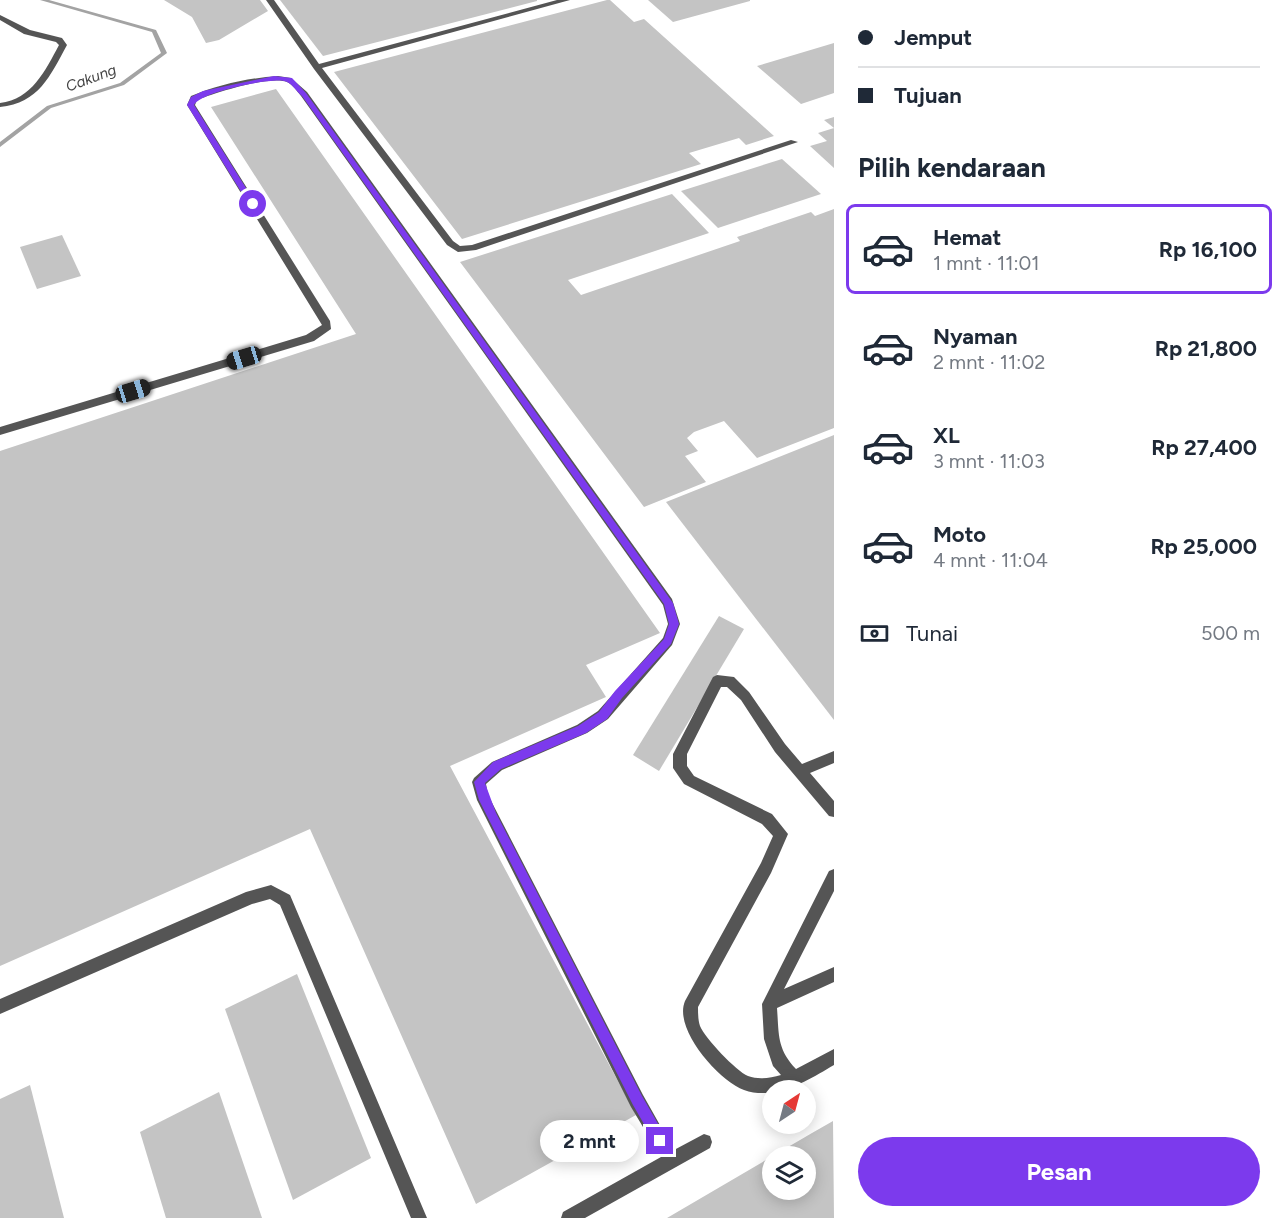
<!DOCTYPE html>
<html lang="id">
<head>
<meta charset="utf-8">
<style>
  :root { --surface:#fff; --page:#f6f6f7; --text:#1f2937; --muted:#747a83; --line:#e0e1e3; --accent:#7c3aed }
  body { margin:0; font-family:Figtree,sans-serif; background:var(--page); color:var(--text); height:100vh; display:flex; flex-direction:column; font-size:22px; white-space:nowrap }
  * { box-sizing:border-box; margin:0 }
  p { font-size:20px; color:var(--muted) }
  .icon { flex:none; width:33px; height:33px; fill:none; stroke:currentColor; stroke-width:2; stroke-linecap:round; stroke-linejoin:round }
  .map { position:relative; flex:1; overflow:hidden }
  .sheet { display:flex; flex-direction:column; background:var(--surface); width:450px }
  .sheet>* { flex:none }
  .top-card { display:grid; align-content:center; height:132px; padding:0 24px; background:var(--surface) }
  .needle { width:39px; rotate:36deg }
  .fabs { position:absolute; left:762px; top:1080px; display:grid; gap:12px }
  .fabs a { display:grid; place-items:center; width:54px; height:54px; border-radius:50%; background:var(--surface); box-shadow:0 3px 15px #0003; font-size:30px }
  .end { position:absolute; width:27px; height:27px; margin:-14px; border:8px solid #7c3aed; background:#fff; box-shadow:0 0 0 3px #fff }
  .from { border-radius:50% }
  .bubble { position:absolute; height:42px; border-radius:21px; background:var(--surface); box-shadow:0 3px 15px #0003; font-size:20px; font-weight:700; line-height:42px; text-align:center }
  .car { position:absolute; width:18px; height:36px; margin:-18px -9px; border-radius:8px; box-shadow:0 0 4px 2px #0007; background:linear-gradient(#222 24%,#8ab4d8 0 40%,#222 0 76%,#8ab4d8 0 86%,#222 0) }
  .top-card b { display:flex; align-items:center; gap:21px; height:57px; font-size:22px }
  .top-card b+b { border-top:2px solid var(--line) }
  .top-card i { width:15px; height:15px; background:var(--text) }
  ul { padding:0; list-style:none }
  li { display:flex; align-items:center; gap:18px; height:90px; margin:0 12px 9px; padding:0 12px; border:3px solid transparent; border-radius:9px }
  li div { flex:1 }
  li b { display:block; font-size:22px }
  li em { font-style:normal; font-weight:700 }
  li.on { border-color:var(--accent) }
  li>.icon { width:54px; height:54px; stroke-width:1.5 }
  h2 { padding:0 24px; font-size:27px; line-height:72px }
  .pay { display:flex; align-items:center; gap:15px; height:66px; padding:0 24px; font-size:22px }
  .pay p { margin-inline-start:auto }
  .primary-button { display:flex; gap:12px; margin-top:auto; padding:12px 24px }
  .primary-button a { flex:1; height:69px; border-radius:36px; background:var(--accent); color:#fff; font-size:24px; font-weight:700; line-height:69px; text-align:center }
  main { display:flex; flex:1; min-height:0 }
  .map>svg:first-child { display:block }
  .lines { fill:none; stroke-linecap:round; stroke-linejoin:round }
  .stream { fill:#a3a3a3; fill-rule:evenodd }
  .building { fill:#c4c4c4; fill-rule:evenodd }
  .service { fill:#555; fill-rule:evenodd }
  .route { fill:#7c3aed }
  .labels { text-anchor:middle; stroke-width:5; stroke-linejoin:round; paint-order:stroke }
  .far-water-label { font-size:15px; font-style:italic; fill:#444; stroke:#fff }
</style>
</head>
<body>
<main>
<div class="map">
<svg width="834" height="1218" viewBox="0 0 834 1218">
  <rect width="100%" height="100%" fill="#fff"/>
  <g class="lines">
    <path class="stream" d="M40 0H49L156 30 167 53 124 85 51 108 0 147V142L47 106 120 83 161 53 152 32Z"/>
  </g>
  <g class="building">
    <path d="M164 0H260L268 11 219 40 206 43 192 17Z"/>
    <path d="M280 0H537V1L323 56Z"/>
    <path d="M607 0H610L634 22 644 19 774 136 746 145 739 138 689 153 701 164 462 239 334 72Z"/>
    <path d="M648 0H750V1L673 22Z"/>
    <path d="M834 43V93L801 104 757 66Z"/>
    <path d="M276 89 660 633 586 665 606 697 450 766 636 1115 476 1204 310 829 0 966V451L356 334 211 107Z"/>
    <path d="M834 117V168L810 146 827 141 818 133 834 128 824 120Z"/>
    <path d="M782 159 821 194 718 228 681 191Z"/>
    <path d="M672 194 709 233 568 280 581 295 740 241 737 237 811 212 815 216 834 209V428L757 458 724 421 694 432 687 438 698 451 685 456 706 482 644 507 460 262Z"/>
    <path d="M62 235 81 276 37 289 20 247Z"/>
    <path d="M834 435V720L666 502Z"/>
    <path d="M719 616 744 629 659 771 633 755Z"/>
    <path d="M297 974 371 1158 293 1200 225 1009Z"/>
    <path d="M30 1085 64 1218H0V1099Z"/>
    <path d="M219 1092 262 1218H166L140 1132Z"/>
    <path d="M833 1121 834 1218H667L812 1133ZM772 1156H806V1190H772Z"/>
  </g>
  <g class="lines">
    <g class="service">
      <path d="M266 0H274L319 64 557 0H570L322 68 453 241 460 246 472 245 791 140 798 142 476 250 458 252 447 245 314 69Z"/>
      <path d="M0 15 30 30 62 38 67 45C50 76 39 103 0 107V103C32 99 45 71 59 45L56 42 24 34 0 20Z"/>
      <path d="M278 76 291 78 307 92 672 599 680 624 672 645 608 719 587 733 502 770 486 784 488 795 643 1095 674 1150 704 1134 710 1136 712 1142 710 1148 585 1218H561L563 1212 661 1157 631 1107 477 800 472 782 474 778 492 762 577 725 598 711 663 638 668 624 663 605 301 96C297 91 293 85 287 82 271 75 214 93 197 100L195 105 330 321 331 329 314 341 0 435V427L306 335 322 325 187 105 191 96C218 85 248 78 278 76Z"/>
      <path d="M717 675 734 677 749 692 785 744 802 764 834 751V763L810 773 834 801V817L829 816 775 752 741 700 727 687H721L687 754V766L694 776 772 814 788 834 771 873 698 1007C698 1013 698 1020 700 1026 705 1038 736 1071 748 1076 759 1080 770 1078 781 1075L773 1066 764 1039 762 1004 829 871 834 869V891L784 989 834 967V982L777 1008C779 1035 777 1049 796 1069L834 1049V1065C815 1076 794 1090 772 1090V1093C763 1093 753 1094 744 1090 719 1081 673 1029 685 1001L761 863 773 836 762 824 684 784 673 768V754L713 677Z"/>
      <path d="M271 885 290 895 427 1218H411L280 905 270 899 252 904 0 1014V999L246 892Z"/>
    </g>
  </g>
  <path class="route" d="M274 76 292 78 306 93 673 603 679 624 671 644 622 698 607 719 586 733 501 769 485 783 496 813 642 1096 665 1136 667 1141 665 1145 660 1147 656 1145 633 1105 479 800 474 782 493 762 578 726 599 712 615 691 664 639 669 624 664 604 302 96C296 91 291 82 284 81 269 78 200 92 194 105L256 204 250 206 187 105 191 97 203 91Z"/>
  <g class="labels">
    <g class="far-water-label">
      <text transform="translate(91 78) rotate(-20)" y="5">Cakung</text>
    </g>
  </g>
</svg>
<div class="fabs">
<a><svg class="needle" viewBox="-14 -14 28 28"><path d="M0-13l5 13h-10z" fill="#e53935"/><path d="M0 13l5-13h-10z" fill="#747a83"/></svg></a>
<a><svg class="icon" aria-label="layers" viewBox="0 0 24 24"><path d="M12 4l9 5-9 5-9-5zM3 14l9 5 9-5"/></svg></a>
</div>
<i class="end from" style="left:253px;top:204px"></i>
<i class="end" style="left:660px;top:1141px"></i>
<div class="bubble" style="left:540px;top:1120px;width:99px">2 mnt</div>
<i class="car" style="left:244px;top:358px;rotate:253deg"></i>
<i class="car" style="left:133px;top:391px;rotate:73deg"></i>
</div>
<section class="sheet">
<div class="top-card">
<b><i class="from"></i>Jemput</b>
<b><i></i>Tujuan</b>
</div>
<h2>Pilih kendaraan</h2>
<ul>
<li class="on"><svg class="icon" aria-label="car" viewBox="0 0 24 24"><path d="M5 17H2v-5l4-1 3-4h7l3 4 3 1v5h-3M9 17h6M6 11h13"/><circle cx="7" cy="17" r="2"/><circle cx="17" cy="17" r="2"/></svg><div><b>Hemat</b><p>1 mnt · 11:01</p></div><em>Rp 16,100</em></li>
<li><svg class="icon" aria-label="car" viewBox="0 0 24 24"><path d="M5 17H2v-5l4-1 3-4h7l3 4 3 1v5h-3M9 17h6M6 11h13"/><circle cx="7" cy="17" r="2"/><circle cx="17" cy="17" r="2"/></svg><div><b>Nyaman</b><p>2 mnt · 11:02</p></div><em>Rp 21,800</em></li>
<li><svg class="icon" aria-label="car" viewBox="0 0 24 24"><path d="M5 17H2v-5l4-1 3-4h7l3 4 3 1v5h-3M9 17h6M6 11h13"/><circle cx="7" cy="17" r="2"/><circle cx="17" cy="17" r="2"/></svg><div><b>XL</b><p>3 mnt · 11:03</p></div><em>Rp 27,400</em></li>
<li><svg class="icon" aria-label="car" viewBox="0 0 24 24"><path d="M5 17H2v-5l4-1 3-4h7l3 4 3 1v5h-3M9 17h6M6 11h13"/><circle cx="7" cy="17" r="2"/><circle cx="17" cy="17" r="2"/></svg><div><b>Moto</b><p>4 mnt · 11:04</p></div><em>Rp 25,000</em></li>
</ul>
<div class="pay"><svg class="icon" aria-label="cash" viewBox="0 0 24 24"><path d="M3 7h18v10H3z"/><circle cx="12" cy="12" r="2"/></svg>Tunai<p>500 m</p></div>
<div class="primary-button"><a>Pesan</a></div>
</section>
</main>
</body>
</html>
